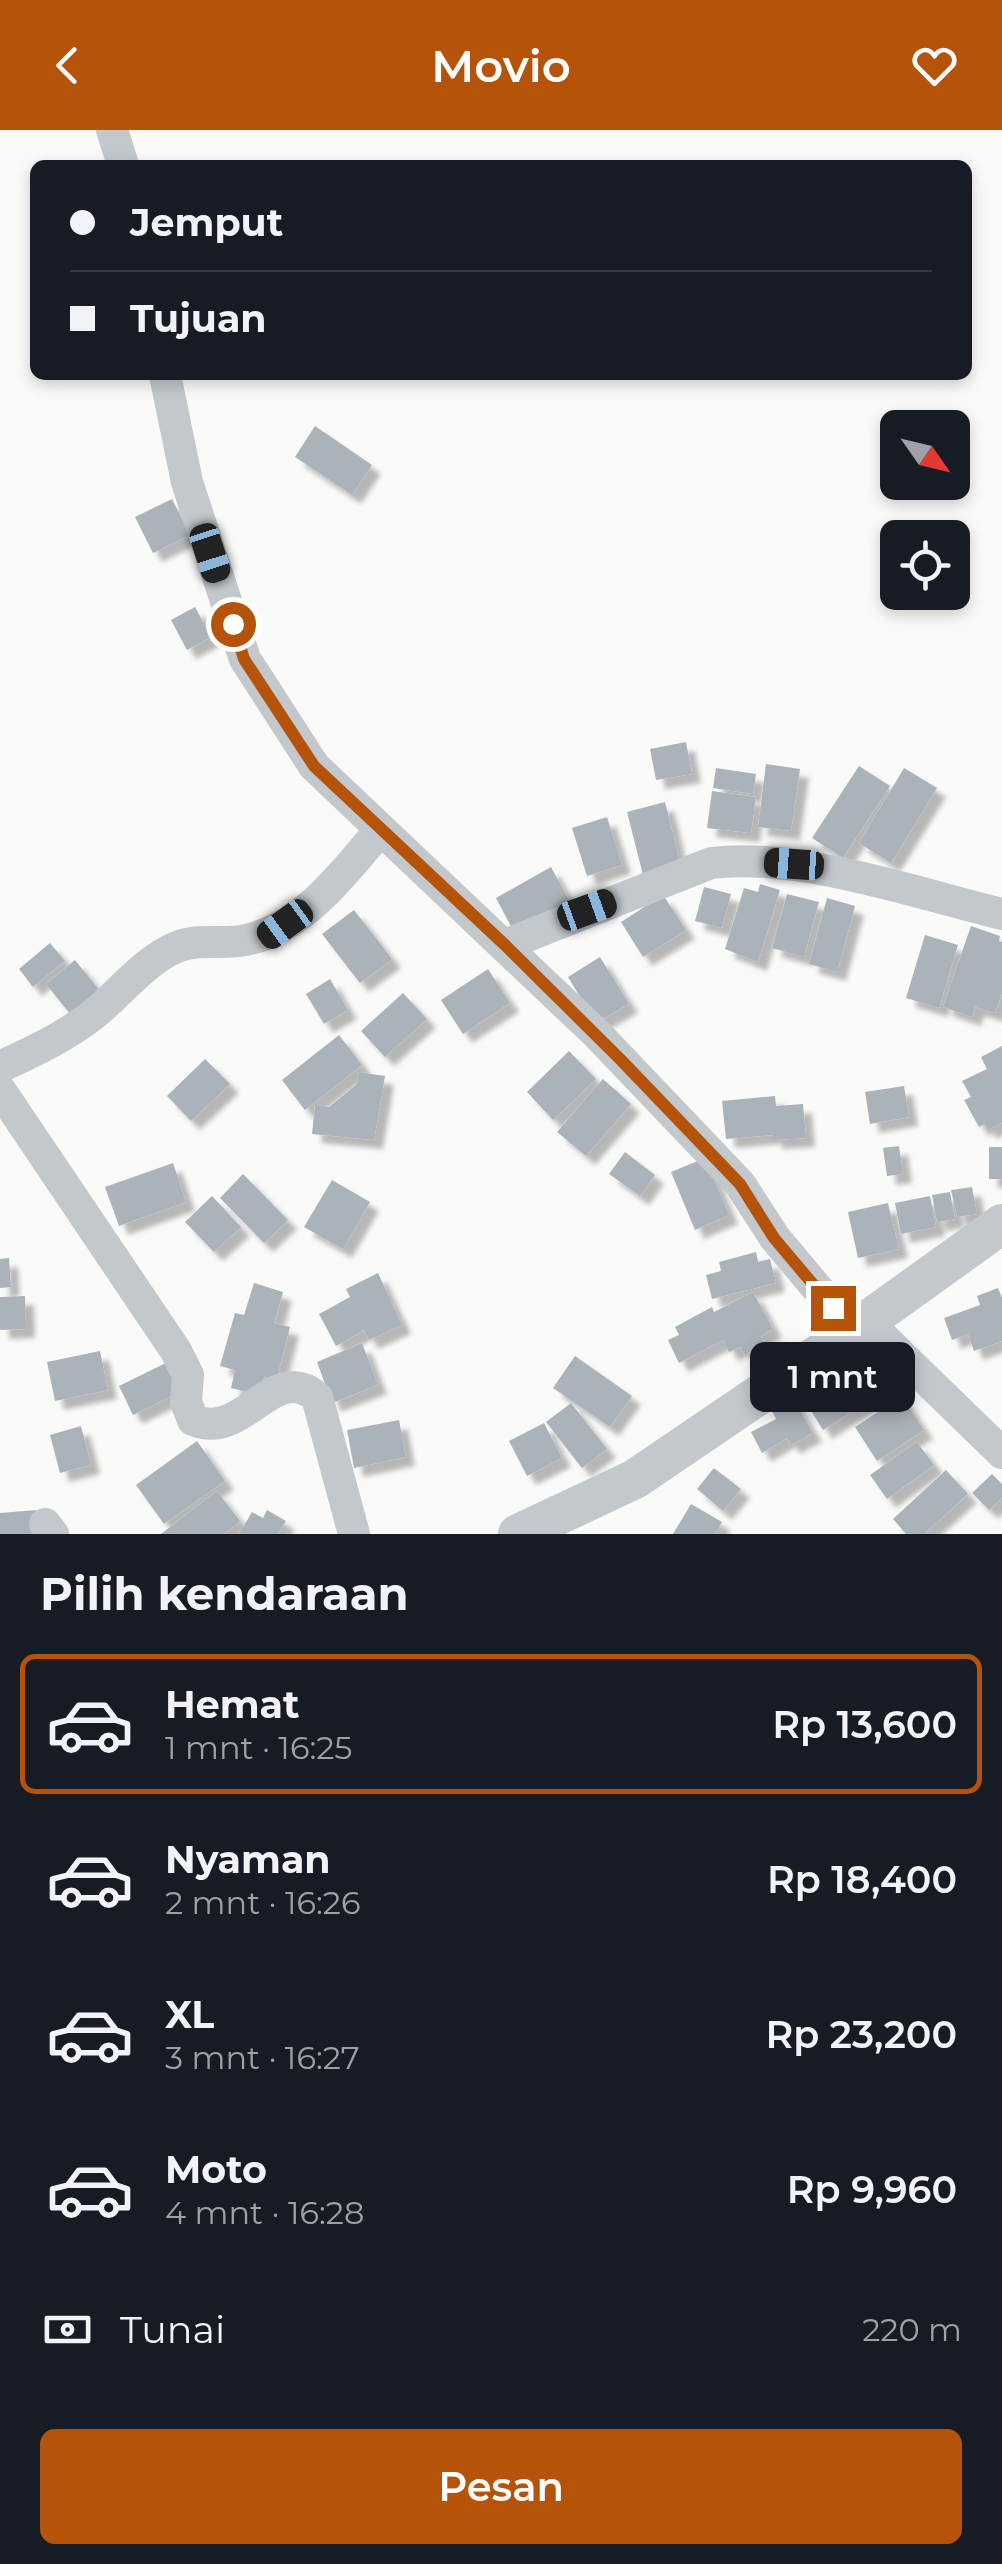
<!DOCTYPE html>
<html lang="id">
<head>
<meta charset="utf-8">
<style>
  :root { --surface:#171b24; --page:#20242c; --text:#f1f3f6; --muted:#9ea1a6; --line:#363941; --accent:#b45309 }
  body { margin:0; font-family:Montserrat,sans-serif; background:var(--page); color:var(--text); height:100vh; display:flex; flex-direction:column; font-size:38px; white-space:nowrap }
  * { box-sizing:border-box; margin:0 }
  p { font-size:32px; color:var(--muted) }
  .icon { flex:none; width:55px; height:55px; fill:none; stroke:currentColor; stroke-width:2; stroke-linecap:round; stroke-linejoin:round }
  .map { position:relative; height:1404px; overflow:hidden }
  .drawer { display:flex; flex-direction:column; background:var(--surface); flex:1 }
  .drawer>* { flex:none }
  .top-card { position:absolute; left:30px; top:30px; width:942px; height:220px; border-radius:15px; box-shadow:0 5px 15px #0003; display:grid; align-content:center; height:220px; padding:0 40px; background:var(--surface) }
  .needle { width:65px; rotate:124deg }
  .buttons { position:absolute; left:880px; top:280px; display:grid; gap:20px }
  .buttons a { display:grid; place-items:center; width:90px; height:90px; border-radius:15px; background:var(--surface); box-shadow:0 5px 15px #0003; font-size:50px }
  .end { position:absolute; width:45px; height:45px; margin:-22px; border:12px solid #b45309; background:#fff; box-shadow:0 0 0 5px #fff }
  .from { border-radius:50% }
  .bubble { position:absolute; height:70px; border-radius:15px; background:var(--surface); box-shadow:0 5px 15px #0003; font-size:32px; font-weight:600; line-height:70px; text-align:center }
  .car { position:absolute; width:30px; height:60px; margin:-30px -15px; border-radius:12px; box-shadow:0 0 8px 2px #0007; background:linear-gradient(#222 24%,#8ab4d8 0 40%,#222 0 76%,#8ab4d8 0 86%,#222 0) }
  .top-card b { display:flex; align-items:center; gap:35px; height:95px; font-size:38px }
  .top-card b+b { border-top:2px solid var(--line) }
  .top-card i { width:25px; height:25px; background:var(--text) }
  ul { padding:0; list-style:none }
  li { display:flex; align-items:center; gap:30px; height:140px; margin:0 20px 15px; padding:0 20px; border:5px solid transparent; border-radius:15px }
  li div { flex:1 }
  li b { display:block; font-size:38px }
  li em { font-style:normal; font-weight:600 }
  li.selected { border-color:var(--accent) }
  li>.icon { width:90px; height:90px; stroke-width:1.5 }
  h2 { padding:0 40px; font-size:45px; line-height:120px }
  .pay { display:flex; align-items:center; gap:25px; height:110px; padding:0 40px; font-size:38px }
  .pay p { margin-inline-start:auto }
  .cta { display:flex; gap:20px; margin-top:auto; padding:20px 40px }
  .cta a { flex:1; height:115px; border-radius:15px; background:var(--accent); color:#fff; font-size:40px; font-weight:600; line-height:115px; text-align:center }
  header { display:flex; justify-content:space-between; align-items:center; height:130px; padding:0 40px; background:var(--accent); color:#fff; font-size:45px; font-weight:600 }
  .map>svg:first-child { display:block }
  .building { fill:#aab3b9; filter:url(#shadow) }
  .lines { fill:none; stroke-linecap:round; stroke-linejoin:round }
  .minor { stroke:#c3c8cc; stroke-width:32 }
  .tertiary { stroke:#c3c8cc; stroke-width:40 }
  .route { stroke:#b45309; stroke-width:12 }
</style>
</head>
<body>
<header><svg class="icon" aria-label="back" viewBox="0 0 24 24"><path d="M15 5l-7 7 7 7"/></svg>Movio<svg class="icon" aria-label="heart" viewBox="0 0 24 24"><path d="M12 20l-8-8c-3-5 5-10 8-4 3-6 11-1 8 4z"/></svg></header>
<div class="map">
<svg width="1002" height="1404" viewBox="0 0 1002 1404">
  <defs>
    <filter id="shadow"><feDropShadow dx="9" dy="9" stdDeviation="2.5" flood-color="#0004"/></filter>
  </defs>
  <rect width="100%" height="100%" fill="#fafaf8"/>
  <g class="building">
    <path d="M315 296 372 335 352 365 295 327Z"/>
    <path d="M172 369 190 405 153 423 135 387Z"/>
    <path d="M195 477 211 507 187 520 171 490Z"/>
    <path d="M686 612 692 644 656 650 650 619Z"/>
    <path d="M766 634 800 639 791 701 758 697Z"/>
    <path d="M859 636 890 656 843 728 812 708Z"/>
    <path d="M716 638 756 644 753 664 713 658Z"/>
    <path d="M904 638 937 658 891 733 859 713Z"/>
    <path d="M712 661 756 667 751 703 707 698Z"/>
    <path d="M665 672 681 736 643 745 627 682Z"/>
    <path d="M607 687 622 735 587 746 572 698Z"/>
    <path d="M551 737 572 776 516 806 496 768Z"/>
    <path d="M760 754 780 760 758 832 725 819 744 758 758 762Z"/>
    <path d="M704 757 731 764 722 798 695 791Z"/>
    <path d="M787 764 819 772 804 827 772 818Z"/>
    <path d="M663 765 686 800 643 827 621 792Z"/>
    <path d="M827 768 855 776 837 842 809 834Z"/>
    <path d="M354 780 392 829 360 853 322 804Z"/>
    <path d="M971 796 1000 806 999 811 1002 812V863L995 883 975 877 972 887 943 877Z"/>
    <path d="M925 805 958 815 939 878 906 868Z"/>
    <path d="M50 813 65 831 33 857 19 839Z"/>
    <path d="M600 827 629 874 596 893 568 847Z"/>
    <path d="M75 830 100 861 71 885 46 854Z"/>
    <path d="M488 839 510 873 463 904 441 870Z"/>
    <path d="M330 849 348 880 324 894 306 864Z"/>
    <path d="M403 863 427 889 385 927 361 901Z"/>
    <path d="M339 905 362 935 305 980 282 950Z"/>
    <path d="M1002 916V993L988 1000 985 994 979 997 964 970 971 967 962 951 987 939 981 927Z"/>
    <path d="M569 921 596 949 553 990 527 962Z"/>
    <path d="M205 929 230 954 191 991 167 966Z"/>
    <path d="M359 942 385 946 374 1010 312 1004 315 975 329 977 357 954Z"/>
    <path d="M603 949 631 974 586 1026 557 1002Z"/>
    <path d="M904 956 909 987 870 994 865 962Z"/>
    <path d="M775 966 776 976 803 974 806 1008 773 1010V1005L726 1009 722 971Z"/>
    <path d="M899 1016 903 1044 887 1046 883 1018Z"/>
    <rect x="989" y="1017" width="13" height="32"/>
    <path d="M625 1022 655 1045 640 1066 609 1044Z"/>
    <path d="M705 1028 729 1085 695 1100 671 1042Z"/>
    <path d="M173 1033 186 1072 119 1096 105 1057Z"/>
    <path d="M243 1044 288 1090 264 1113 220 1068Z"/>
    <path d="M332 1050 370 1072 343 1119 304 1097Z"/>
    <path d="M972 1057 977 1084 957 1087 951 1060Z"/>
    <path d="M950 1062 955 1089 937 1092 932 1065Z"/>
    <path d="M212 1066 241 1097 214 1122 185 1092Z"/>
    <path d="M930 1066 936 1097 901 1104 895 1073Z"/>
    <path d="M888 1073 899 1119 858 1128 848 1082Z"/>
    <path d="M756 1122 758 1132 770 1129 776 1153 712 1169 706 1145 721 1141 719 1132Z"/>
    <path d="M9 1128 11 1157 0 1158V1129Z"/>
    <path d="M378 1143 402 1195 369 1210 364 1200 336 1216 319 1184 350 1167 346 1159Z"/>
    <path d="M254 1153 283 1162 274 1193 290 1197 276 1251 264 1247 259 1265 231 1258 235 1240 220 1236 235 1183 244 1185Z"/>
    <path d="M998 1158 1002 1168V1211L974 1221 968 1204 952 1210 944 1188 980 1175 977 1166Z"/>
    <path d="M753 1162 773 1199 761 1206 765 1213 745 1225 740 1217 729 1222 723 1210 679 1233 668 1210 679 1205 675 1197 712 1177 714 1182Z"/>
    <path d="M25 1166 26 1199 0 1200V1167Z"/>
    <path d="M362 1213 378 1255 332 1273 317 1232Z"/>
    <path d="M871 1218 894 1255 823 1300 800 1263Z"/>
    <path d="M100 1221 108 1260 55 1271 47 1232Z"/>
    <path d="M575 1226 632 1266 610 1297 553 1258Z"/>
    <path d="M170 1231 184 1260 133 1285 119 1256Z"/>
    <path d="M902 1266 924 1300 877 1331 855 1297Z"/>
    <path d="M793 1269 813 1303 791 1315 787 1308 762 1323 751 1302 776 1289 772 1281Z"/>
    <path d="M571 1273 607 1319 582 1338 546 1292Z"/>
    <path d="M399 1290 406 1327 354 1338 347 1300Z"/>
    <path d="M544 1293 562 1328 527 1346 509 1311Z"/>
    <path d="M81 1296 91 1335 60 1343 50 1305Z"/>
    <path d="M197 1311 225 1351 164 1394 136 1355Z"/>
    <path d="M917 1312 934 1335 887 1369 870 1345Z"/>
    <path d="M714 1338 741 1359 723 1381 697 1359Z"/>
    <path d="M946 1340 968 1364 924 1404H906L893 1389Z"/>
    <path d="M992 1344 1002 1354V1368L989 1380 972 1363Z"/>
    <path d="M217 1361 240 1391 224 1404H161Z"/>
    <path d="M691 1374 722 1392 715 1404H673Z"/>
    <path d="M37 1380 39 1404H0V1383Z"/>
    <path d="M267 1380 286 1391 278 1404H239L252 1382 263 1388Z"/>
  </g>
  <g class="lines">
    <g class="minor">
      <path d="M112 0 123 35"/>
      <path d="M165 245 187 352 245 529 314 636 597 904 740 1054 775 1108 853 1201"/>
      <path d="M505 815 711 733C798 722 916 763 1002 784"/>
      <path d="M0 937C32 922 65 907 94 884 120 863 145 830 177 817 199 808 224 815 246 810 303 798 344 743 380 700"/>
      <path d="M0 960 176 1221 188 1245 186 1272 193 1290C244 1312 273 1229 317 1267L354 1404"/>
      <path d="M866 1191 1002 1323"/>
      <path d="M45 1394 53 1404"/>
    </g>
    <path class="tertiary" d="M518 1404 635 1349 853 1201 1002 1094"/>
  </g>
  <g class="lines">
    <path class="route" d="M233 494 244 529 314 636 505 815 620 929 740 1054 774 1108 833 1178"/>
  </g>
</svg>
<div class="buttons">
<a><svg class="needle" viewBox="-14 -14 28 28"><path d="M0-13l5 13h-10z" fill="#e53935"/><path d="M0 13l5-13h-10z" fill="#9ea1a6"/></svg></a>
<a><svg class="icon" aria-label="locate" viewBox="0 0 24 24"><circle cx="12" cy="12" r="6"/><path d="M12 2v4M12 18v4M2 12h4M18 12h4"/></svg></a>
</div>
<i class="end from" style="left:233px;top:494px"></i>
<i class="end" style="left:833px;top:1178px"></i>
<div class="bubble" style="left:750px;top:1212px;width:165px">1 mnt</div>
<i class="car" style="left:210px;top:423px;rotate:162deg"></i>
<i class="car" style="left:794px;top:734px;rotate:274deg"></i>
<i class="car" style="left:587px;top:780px;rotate:70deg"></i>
<i class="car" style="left:285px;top:794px;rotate:234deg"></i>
<div class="top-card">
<b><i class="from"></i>Jemput</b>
<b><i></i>Tujuan</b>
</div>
</div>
<section class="drawer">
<h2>Pilih kendaraan</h2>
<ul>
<li class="selected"><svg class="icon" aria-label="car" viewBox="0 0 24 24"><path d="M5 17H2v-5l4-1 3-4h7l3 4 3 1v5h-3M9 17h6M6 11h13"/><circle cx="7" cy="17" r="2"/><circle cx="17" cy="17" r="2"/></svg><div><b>Hemat</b><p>1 mnt · 16:25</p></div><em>Rp 13,600</em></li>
<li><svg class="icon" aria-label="car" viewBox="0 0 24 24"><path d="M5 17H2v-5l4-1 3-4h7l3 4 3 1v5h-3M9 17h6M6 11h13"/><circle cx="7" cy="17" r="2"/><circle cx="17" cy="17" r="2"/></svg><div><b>Nyaman</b><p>2 mnt · 16:26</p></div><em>Rp 18,400</em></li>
<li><svg class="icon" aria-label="car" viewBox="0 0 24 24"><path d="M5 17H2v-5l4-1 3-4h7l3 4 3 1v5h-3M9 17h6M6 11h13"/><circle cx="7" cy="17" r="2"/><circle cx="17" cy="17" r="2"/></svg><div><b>XL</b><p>3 mnt · 16:27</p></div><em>Rp 23,200</em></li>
<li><svg class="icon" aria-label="car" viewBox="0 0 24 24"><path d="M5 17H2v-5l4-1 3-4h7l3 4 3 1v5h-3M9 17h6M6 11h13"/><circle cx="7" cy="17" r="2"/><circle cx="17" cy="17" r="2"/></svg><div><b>Moto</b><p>4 mnt · 16:28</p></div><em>Rp 9,960</em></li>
</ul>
<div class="pay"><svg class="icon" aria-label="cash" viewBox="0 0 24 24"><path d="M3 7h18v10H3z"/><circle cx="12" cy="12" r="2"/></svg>Tunai<p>220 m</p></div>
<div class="cta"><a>Pesan</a></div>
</section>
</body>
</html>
